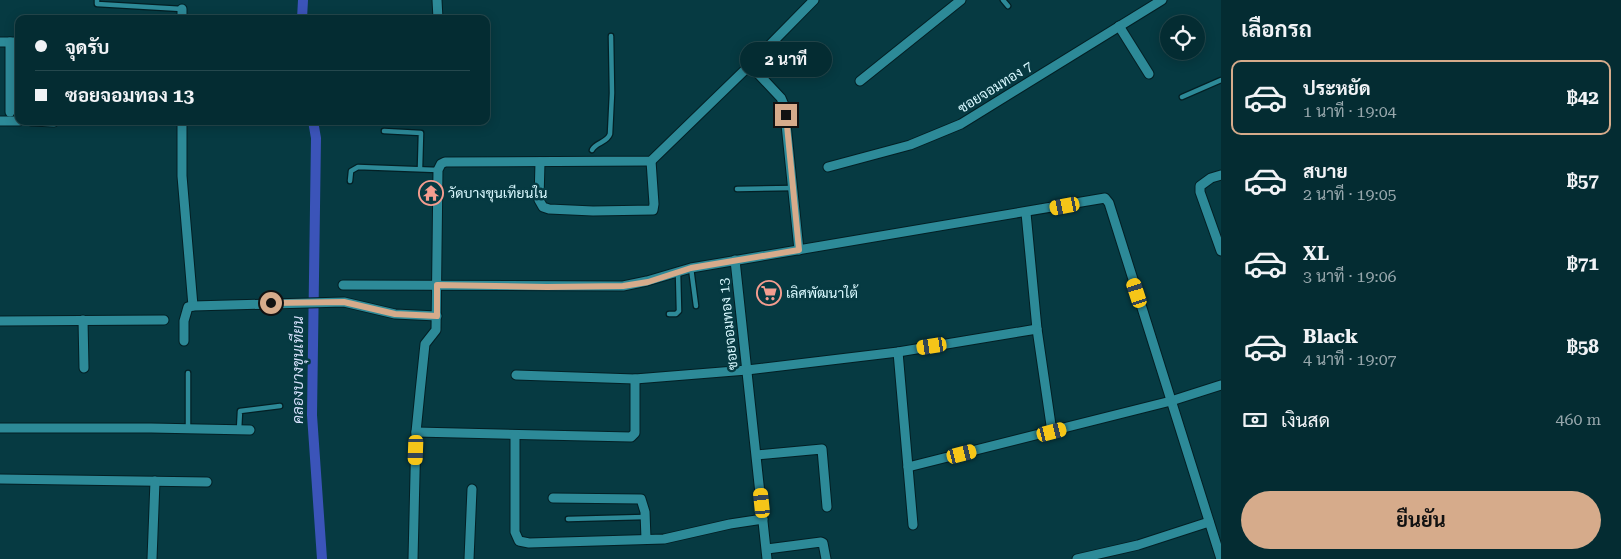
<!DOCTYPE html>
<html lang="th">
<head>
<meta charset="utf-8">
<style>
  :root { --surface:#042c32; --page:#0d343a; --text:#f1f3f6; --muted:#97a7ac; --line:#25484d; --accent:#d6ab8b }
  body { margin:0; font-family:"Roboto Serif",Sarabun,serif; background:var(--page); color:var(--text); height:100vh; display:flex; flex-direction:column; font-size:19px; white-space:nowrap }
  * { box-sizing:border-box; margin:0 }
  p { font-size:16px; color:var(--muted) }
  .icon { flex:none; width:28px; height:28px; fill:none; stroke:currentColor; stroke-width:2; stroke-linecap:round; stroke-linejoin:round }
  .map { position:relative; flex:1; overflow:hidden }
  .drawer { display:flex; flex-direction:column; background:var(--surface); width:400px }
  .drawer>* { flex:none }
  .guide { position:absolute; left:15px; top:15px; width:475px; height:110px; border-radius:10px; box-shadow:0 2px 12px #0003,0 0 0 1px var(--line); display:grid; align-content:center; height:110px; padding:0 20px; background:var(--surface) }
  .fabs { position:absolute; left:1160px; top:15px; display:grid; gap:10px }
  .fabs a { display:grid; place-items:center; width:45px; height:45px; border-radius:50%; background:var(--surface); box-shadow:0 2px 12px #0003,0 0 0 1px var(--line); font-size:25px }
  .end { position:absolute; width:22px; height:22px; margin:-11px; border:6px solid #d6ab8b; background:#111; box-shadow:0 0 0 2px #111 }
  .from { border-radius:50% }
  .bubble { position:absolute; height:35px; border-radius:18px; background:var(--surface); box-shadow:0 2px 12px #0003,0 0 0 1px var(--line); font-size:16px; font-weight:700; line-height:35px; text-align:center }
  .car { position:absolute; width:15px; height:30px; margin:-15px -8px; border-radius:6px; box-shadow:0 0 4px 1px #0007; background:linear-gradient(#f5c518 24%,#345 0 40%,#f5c518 0 76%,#345 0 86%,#f5c518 0) }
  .guide b { display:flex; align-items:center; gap:18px; height:48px; font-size:19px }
  .guide b+b { border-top:1px solid var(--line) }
  .guide i { width:12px; height:12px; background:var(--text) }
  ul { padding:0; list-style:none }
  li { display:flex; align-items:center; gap:15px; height:75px; margin:0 10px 8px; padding:0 10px; border:2px solid transparent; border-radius:10px }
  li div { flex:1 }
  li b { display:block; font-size:19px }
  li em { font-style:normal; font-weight:700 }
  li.current { border-color:var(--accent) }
  li>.icon { width:45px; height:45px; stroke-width:1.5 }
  h2 { padding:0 20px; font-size:22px; line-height:60px }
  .pay { display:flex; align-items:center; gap:12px; height:55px; padding:0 20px; font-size:19px }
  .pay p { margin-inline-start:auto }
  .action { display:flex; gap:10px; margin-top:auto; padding:10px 20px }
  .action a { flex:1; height:58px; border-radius:30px; background:var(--accent); color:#111; font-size:20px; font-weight:700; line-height:58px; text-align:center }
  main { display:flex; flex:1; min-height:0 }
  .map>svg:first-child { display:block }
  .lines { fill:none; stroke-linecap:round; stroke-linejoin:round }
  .canal { stroke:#3b54b9; stroke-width:10 }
  .lane-casing { stroke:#031f24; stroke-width:7 }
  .street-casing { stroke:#031f24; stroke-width:11 }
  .lane { stroke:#2d8a98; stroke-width:4.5 }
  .street { stroke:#2d8a98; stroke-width:9 }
  .route { stroke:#d6ab8b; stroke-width:6 }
  .labels { text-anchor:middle; stroke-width:5; stroke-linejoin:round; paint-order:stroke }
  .street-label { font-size:14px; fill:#d9f9ff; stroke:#063a42 }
  .poi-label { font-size:14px; fill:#d9f9ff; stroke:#063a42; text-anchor:start }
  .water-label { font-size:15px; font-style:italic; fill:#d4dffa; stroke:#063a42 }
</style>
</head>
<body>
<main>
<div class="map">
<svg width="1221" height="559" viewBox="0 0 1221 559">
  <rect width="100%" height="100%" fill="#063a42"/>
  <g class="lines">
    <g class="canal">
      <path d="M302 19 303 0"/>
      <path d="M313 121 316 138 312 415 322 559"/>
    </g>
    <defs>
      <g id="lane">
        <path d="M97 0V4L182 9"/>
        <path d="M1003 0 1008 6"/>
        <path d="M1182 97 1221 80"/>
        <path d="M384 131 421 133 420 168"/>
        <path d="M592 150C596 142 607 143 610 134L612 93 611 36"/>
        <path d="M350 181 351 171 358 167 438 170"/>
        <path d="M737 189 793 188"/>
        <path d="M691 268 696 306"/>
        <path d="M669 314H676L679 311 678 272"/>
        <path d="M188 373V428"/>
        <path d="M239 430 240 411 280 406"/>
        <path d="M568 519 645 517"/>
      </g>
      <g id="street">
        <path d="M437 0 438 19"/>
        <path d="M182 9V19"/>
        <path d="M1119 26 1149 74"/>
        <path d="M0 42H19"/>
        <path d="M10 42V112"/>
        <path d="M750 65 781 98 784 105 799 250"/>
        <path d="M860 81 961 0"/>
        <path d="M0 121H19"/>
        <path d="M31 121 54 122"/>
        <path d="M182 121V176L193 306"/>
        <path d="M540 162 539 200 543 207 549 209 593 211 653 210 654 204 651 161"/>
        <path d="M828 167 910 145 961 124 1162 0"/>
        <path d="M1221 175 1211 178 1200 186V192L1221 251"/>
        <path d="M1026 213 1037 329 1052 432"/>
        <path d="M735 260 767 559"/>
        <path d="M343 285 623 286 647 281 691 268 1105 198 1109 203 1221 559"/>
        <path d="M83 320 84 368"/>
        <path d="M0 321 164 320"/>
        <path d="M184 341V321L188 307 193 306 344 302 395 314 437 316"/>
        <path d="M898 352 913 525"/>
        <path d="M516 375 635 379 747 370 898 352 1037 329"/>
        <path d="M0 428H151L250 430"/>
        <path d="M416 432 631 437 635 433V379"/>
        <path d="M515 435V532L519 541 529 543 664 539 730 524 763 519"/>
        <path d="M757 455 822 449 827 507"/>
        <path d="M908 467 1171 401 1221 385"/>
        <path d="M0 479 207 482"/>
        <path d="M553 498 641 499 645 512 646 539"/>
        <path d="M767 549 821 542 823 543 826 559"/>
        <path d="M152 559 155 481"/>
        <path d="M413 559 416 432 420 392 425 344 436 330 438 170 441 164 445 162 651 161 750 65 814 0"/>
        <path d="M469 559 472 489"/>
        <path d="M1077 559 1138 545 1209 522"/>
      </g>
    </defs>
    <use href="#lane" class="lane-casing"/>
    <use href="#street" class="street-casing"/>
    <use href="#lane" class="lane"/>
    <use href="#street" class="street"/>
  </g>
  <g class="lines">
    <path class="route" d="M271 303 344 302 395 314 437 316V285L547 287 623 286 648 282 691 268 799 250 786 115"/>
  </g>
  <defs>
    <symbol id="temple-ring" viewBox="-11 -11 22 22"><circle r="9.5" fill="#063a42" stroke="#f59d8f" stroke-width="1.5"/><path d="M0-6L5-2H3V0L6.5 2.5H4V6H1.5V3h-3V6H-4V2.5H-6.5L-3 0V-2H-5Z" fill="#f59d8f"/></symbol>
    <symbol id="supermarket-ring" viewBox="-11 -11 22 22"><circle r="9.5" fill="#063a42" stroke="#f59d8f" stroke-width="1.5"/><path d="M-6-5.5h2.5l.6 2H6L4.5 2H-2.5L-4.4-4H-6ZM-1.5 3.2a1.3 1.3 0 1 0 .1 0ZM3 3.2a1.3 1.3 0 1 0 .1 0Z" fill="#f59d8f"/></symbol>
  </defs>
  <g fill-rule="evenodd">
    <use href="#temple-ring" x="417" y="179" width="28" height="28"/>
    <use href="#supermarket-ring" x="755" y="279" width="28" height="28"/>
  </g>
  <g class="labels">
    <g class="street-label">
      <text transform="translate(995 87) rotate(-32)" y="5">ซอยจอมทอง 7</text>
      <text transform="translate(728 324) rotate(-96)" y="5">ซอยจอมทอง 13</text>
    </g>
    <g class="poi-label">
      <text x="448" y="198">วัดบางขุนเทียนใน</text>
      <text x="786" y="298">เลิศพัฒนาใต้</text>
    </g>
    <g class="water-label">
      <text transform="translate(298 370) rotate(-90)" y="5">คลองบางขุนเทียน</text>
    </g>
  </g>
</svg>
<div class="fabs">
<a><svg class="icon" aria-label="locate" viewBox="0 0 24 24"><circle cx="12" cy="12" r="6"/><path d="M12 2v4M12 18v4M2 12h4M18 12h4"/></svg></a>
</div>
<i class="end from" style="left:271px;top:303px"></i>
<i class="end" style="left:786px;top:115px"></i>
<div class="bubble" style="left:740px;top:42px;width:92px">2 นาที</div>
<i class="car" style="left:1065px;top:206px;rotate:259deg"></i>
<i class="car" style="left:1137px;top:293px;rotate:342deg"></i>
<i class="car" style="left:932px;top:346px;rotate:261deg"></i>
<i class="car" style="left:1052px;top:432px;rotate:76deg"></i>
<i class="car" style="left:416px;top:450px;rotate:182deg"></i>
<i class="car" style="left:962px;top:454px;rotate:76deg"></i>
<i class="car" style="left:762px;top:503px;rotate:354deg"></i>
<div class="guide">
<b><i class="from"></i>จุดรับ</b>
<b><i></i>ซอยจอมทอง 13</b>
</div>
</div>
<section class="drawer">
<h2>เลือกรถ</h2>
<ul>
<li class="current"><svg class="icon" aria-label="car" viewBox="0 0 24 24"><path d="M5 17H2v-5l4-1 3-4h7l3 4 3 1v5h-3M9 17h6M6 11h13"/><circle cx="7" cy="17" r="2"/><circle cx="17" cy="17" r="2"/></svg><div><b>ประหยัด</b><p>1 นาที · 19:04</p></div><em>฿42</em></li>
<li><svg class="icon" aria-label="car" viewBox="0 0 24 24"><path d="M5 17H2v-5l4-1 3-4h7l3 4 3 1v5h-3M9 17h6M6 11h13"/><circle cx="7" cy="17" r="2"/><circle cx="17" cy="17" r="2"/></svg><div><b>สบาย</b><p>2 นาที · 19:05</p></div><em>฿57</em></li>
<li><svg class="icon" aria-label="car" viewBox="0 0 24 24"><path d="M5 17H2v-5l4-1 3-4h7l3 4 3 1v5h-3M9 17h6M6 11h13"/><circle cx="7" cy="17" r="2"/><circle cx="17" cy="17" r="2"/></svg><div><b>XL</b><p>3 นาที · 19:06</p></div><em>฿71</em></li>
<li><svg class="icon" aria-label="car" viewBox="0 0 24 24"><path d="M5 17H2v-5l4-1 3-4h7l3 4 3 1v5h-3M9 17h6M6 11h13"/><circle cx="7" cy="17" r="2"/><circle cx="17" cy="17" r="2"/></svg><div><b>Black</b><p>4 นาที · 19:07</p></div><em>฿58</em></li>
</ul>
<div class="pay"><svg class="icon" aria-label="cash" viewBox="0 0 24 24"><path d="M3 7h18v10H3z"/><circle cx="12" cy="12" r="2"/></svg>เงินสด<p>460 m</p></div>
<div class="action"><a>ยืนยัน</a></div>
</section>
</main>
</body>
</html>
